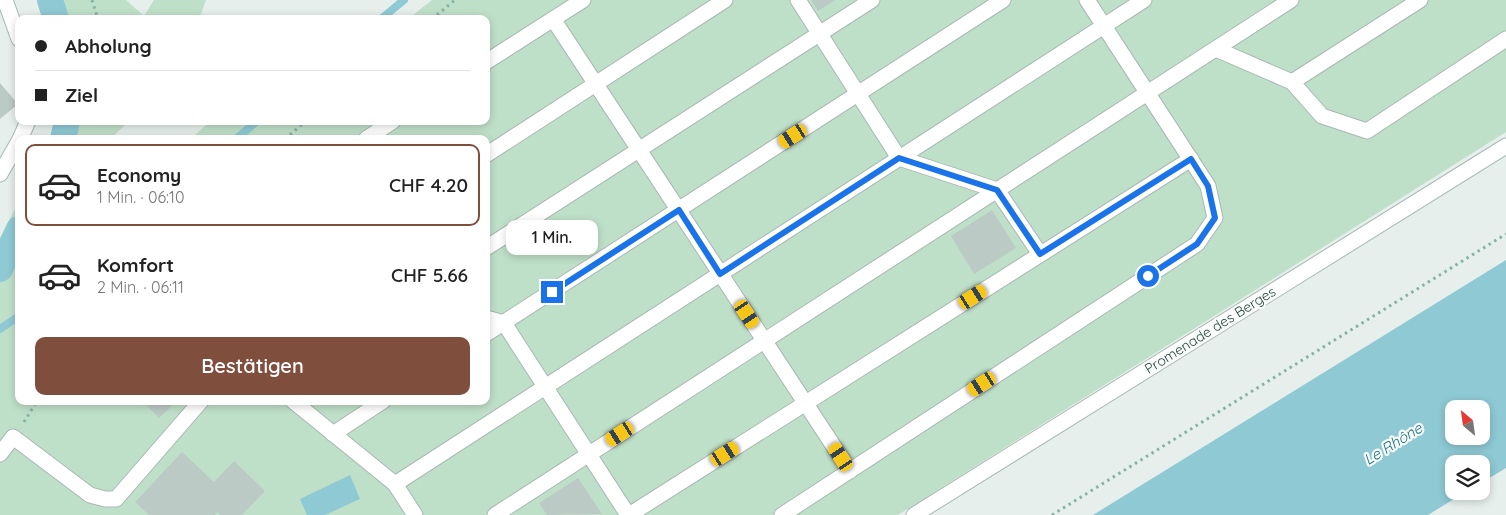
<!DOCTYPE html>
<html lang="de">
<head>
<meta charset="utf-8">
<style>
  :root { --surface:#fff; --page:#f2f2f2; --text:#222; --muted:#767676; --line:#e0e0e0; --accent:#804e3d }
  body { margin:0; font-family:Quicksand,sans-serif; background:var(--page); color:var(--text); height:100vh; display:flex; flex-direction:column; font-size:19px; white-space:nowrap }
  * { box-sizing:border-box; margin:0 }
  p { font-size:16px; color:var(--muted) }
  .icon { flex:none; width:28px; height:28px; fill:none; stroke:currentColor; stroke-width:2; stroke-linecap:round; stroke-linejoin:round }
  .map { position:relative; flex:1; overflow:hidden }
  .drawer { position:absolute; left:15px; top:135px; width:475px; height:270px; display:flex; flex-direction:column; background:var(--surface); border-radius:10px; box-shadow:0 2px 8px #0003 }
  .drawer>* { flex:none }
  .banner { position:absolute; left:15px; top:15px; width:475px; height:110px; border-radius:10px; box-shadow:0 2px 8px #0003; display:grid; align-content:center; height:110px; padding:0 20px; background:var(--surface) }
  .needle { width:32px; rotate:331deg }
  .buttons { position:absolute; left:1445px; top:400px; display:grid; gap:10px }
  .buttons a { display:grid; place-items:center; width:45px; height:45px; border-radius:10px; background:var(--surface); box-shadow:0 2px 8px #0003; font-size:25px }
  .end { position:absolute; width:22px; height:22px; margin:-11px; border:6px solid #1a73e8; background:#fff; box-shadow:0 0 0 2px #fff }
  .from { border-radius:50% }
  .bubble { position:absolute; height:35px; border-radius:10px; background:var(--surface); box-shadow:0 2px 8px #0003; font-size:16px; font-weight:600; line-height:35px; text-align:center }
  .car { position:absolute; width:15px; height:30px; margin:-15px -8px; border-radius:6px; box-shadow:0 0 4px 1px #0007; background:linear-gradient(#f5c518 24%,#345 0 40%,#f5c518 0 76%,#345 0 86%,#f5c518 0) }
  .banner b { display:flex; align-items:center; gap:18px; height:48px; font-size:19px }
  .banner b+b { border-top:1px solid var(--line) }
  .banner i { width:12px; height:12px; background:var(--text) }
  ul { padding:9px 0 0; list-style:none }
  li { display:flex; align-items:center; gap:15px; height:82px; margin:0 10px 8px; padding:0 10px; border:2px solid transparent; border-radius:10px }
  li div { flex:1 }
  li b { display:block; font-size:19px }
  li em { font-style:normal; font-weight:600 }
  li.on { border-color:var(--accent) }
  li>.icon { width:45px; height:45px; stroke-width:1.5 }
  .action { display:flex; gap:10px; margin-top:auto; padding:10px 20px }
  .action a { flex:1; height:58px; border-radius:10px; background:var(--accent); color:#fff; font-size:20px; font-weight:600; line-height:58px; text-align:center }
  .map>svg:first-child { display:block }
  .green { fill:#bfe0c8 }
  .water { fill:#8ec9d4; fill-rule:evenodd }
  .lines { fill:none; stroke-linecap:round; stroke-linejoin:round }
  .stream { stroke:#8ec9d4; stroke-width:8 }
  .canal { stroke:#8ec9d4; stroke-width:26 }
  .building { fill:#bbcac4 }
  .minor-casing { stroke:#a8b8b2; stroke-width:17 }
  .path { stroke:#86b3a5; stroke-width:3; stroke-dasharray:2.5 4; stroke-linecap:butt }
  .minor { stroke:#fff; stroke-width:15 }
  .route { stroke:#1a73e8; stroke-width:6 }
  .labels { text-anchor:middle; stroke-width:4.5; stroke-linejoin:round; paint-order:stroke }
  .street-label { font-size:14px; fill:#24423a; stroke:#f7fbf9 }
  .water-label { font-size:15px; font-style:italic; fill:#1c6f80; stroke:#f7fbf9 }
</style>
</head>
<body>
<div class="map">
<svg width="1506" height="515" viewBox="0 0 1506 515">
  <rect width="100%" height="100%" fill="#e6efeb"/>
  <g class="green">
    <path d="M64 0H126L144 16 154 0H206L199 19H57Z"/>
    <path d="M432 0H1506V132L898 515H0V238L19 201V401H486V139H190L211 121H486V19H408Z"/>
    <path d="M59 121H124L125 125 110 139H50Z"/>
  </g>
  <g class="water">
    <path d="M1506 260V468L1481 483V464H1454V491H1467L1428 515H1093ZM1454 409H1481V436H1454Z"/>
    <path d="M350 475 360 499 325 515H307L300 499Z"/>
  </g>
  <g class="lines">
    <g class="stream">
      <path d="M381 19 404 0"/>
      <path d="M236 139 257 121"/>
      <path d="M0 329 19 316"/>
    </g>
    <g class="canal">
      <path d="M50 0 56 19"/>
      <path d="M63 139 67 121"/>
      <path d="M0 269 19 229"/>
    </g>
  </g>
  <g class="building">
    <path d="M811 0H835L818 11Z"/>
    <path d="M0 83 18 104 0 119Z"/>
    <path d="M992 210 1016 248 974 274 951 236Z"/>
    <path d="M146 401H173L175 403 159 418 144 403Z"/>
    <path d="M182 452 214 482 234 461 265 491 242 515H220L217 512 215 515H149L135 502Z"/>
    <path d="M578 478 602 514 547 515 539 503Z"/>
  </g>
  <g class="lines">
    <defs>
      <g id="minor">
        <path d="M5 0 19 39"/>
        <path d="M798 0 899 158 997 190 1040 254"/>
        <path d="M553 19 850 471"/>
        <path d="M1216 49 1292 82 1322 116 1367 131 1506 39"/>
        <path d="M486 62 583 0"/>
        <path d="M1292 82 1420 0"/>
        <path d="M20 139 28 121"/>
        <path d="M366 139 393 121"/>
        <path d="M486 155 725 0"/>
        <path d="M0 174 19 141"/>
        <path d="M486 248 872 0"/>
        <path d="M486 318 504 323 628 515"/>
        <path d="M486 334 1003 0"/>
        <path d="M293 401 395 484 415 515"/>
        <path d="M333 434 383 401"/>
        <path d="M0 454 13 437 90 495 105 499H116L201 401"/>
        <path d="M395 484 1144 0"/>
        <path d="M495 515 1291 0"/>
        <path d="M629 515 1191 159"/>
        <path d="M782 515 1197 244 1215 218 1208 186 1087 0"/>
        <path d="M914 515 1506 146"/>
      </g>
    </defs>
    <use href="#minor" class="minor-casing"/>
    <g class="path">
      <path d="M92 0 98 19"/>
      <path d="M432 19 455 0"/>
      <path d="M285 139 306 121"/>
      <path d="M24 422 37 401"/>
      <path d="M1052 515 1506 234"/>
    </g>
    <use href="#minor" class="minor"/>
  </g>
  <g class="lines">
    <path class="route" d="M552 292 679 210 720 274 899 158 997 190 1040 254 1191 159 1208 186 1215 218 1197 244 1148 276"/>
  </g>
  <g class="labels">
    <g class="street-label">
      <text transform="translate(1210 330) rotate(-32)" y="5">Promenade des Berges</text>
    </g>
    <g class="water-label">
      <text transform="translate(1393 444) rotate(-32)" y="5">Le Rhône</text>
    </g>
  </g>
</svg>
<div class="buttons">
<a><svg class="needle" viewBox="-14 -14 28 28"><path d="M0-13l5 13h-10z" fill="#e53935"/><path d="M0 13l5-13h-10z" fill="#767676"/></svg></a>
<a><svg class="icon" aria-label="layers" viewBox="0 0 24 24"><path d="M12 4l9 5-9 5-9-5zM3 14l9 5 9-5"/></svg></a>
</div>
<i class="end from" style="left:1148px;top:276px"></i>
<i class="end" style="left:552px;top:292px"></i>
<div class="bubble" style="left:506px;top:220px;width:92px">1 Min.</div>
<i class="car" style="left:793px;top:136px;rotate:237deg"></i>
<i class="car" style="left:973px;top:297px;rotate:57deg"></i>
<i class="car" style="left:747px;top:314px;rotate:146deg"></i>
<i class="car" style="left:982px;top:384px;rotate:237deg"></i>
<i class="car" style="left:620px;top:434px;rotate:237deg"></i>
<i class="car" style="left:725px;top:454px;rotate:58deg"></i>
<i class="car" style="left:841px;top:457px;rotate:327deg"></i>
<div class="banner">
<b><i class="from"></i>Abholung</b>
<b><i></i>Ziel</b>
</div>
<section class="drawer">
<ul>
<li class="on"><svg class="icon" aria-label="car" viewBox="0 0 24 24"><path d="M5 17H2v-5l4-1 3-4h7l3 4 3 1v5h-3M9 17h6M6 11h13"/><circle cx="7" cy="17" r="2"/><circle cx="17" cy="17" r="2"/></svg><div><b>Economy</b><p>1 Min. · 06:10</p></div><em>CHF 4.20</em></li>
<li><svg class="icon" aria-label="car" viewBox="0 0 24 24"><path d="M5 17H2v-5l4-1 3-4h7l3 4 3 1v5h-3M9 17h6M6 11h13"/><circle cx="7" cy="17" r="2"/><circle cx="17" cy="17" r="2"/></svg><div><b>Komfort</b><p>2 Min. · 06:11</p></div><em>CHF 5.66</em></li>
</ul>
<div class="action"><a>Bestätigen</a></div>
</section>
</div>
</body>
</html>
